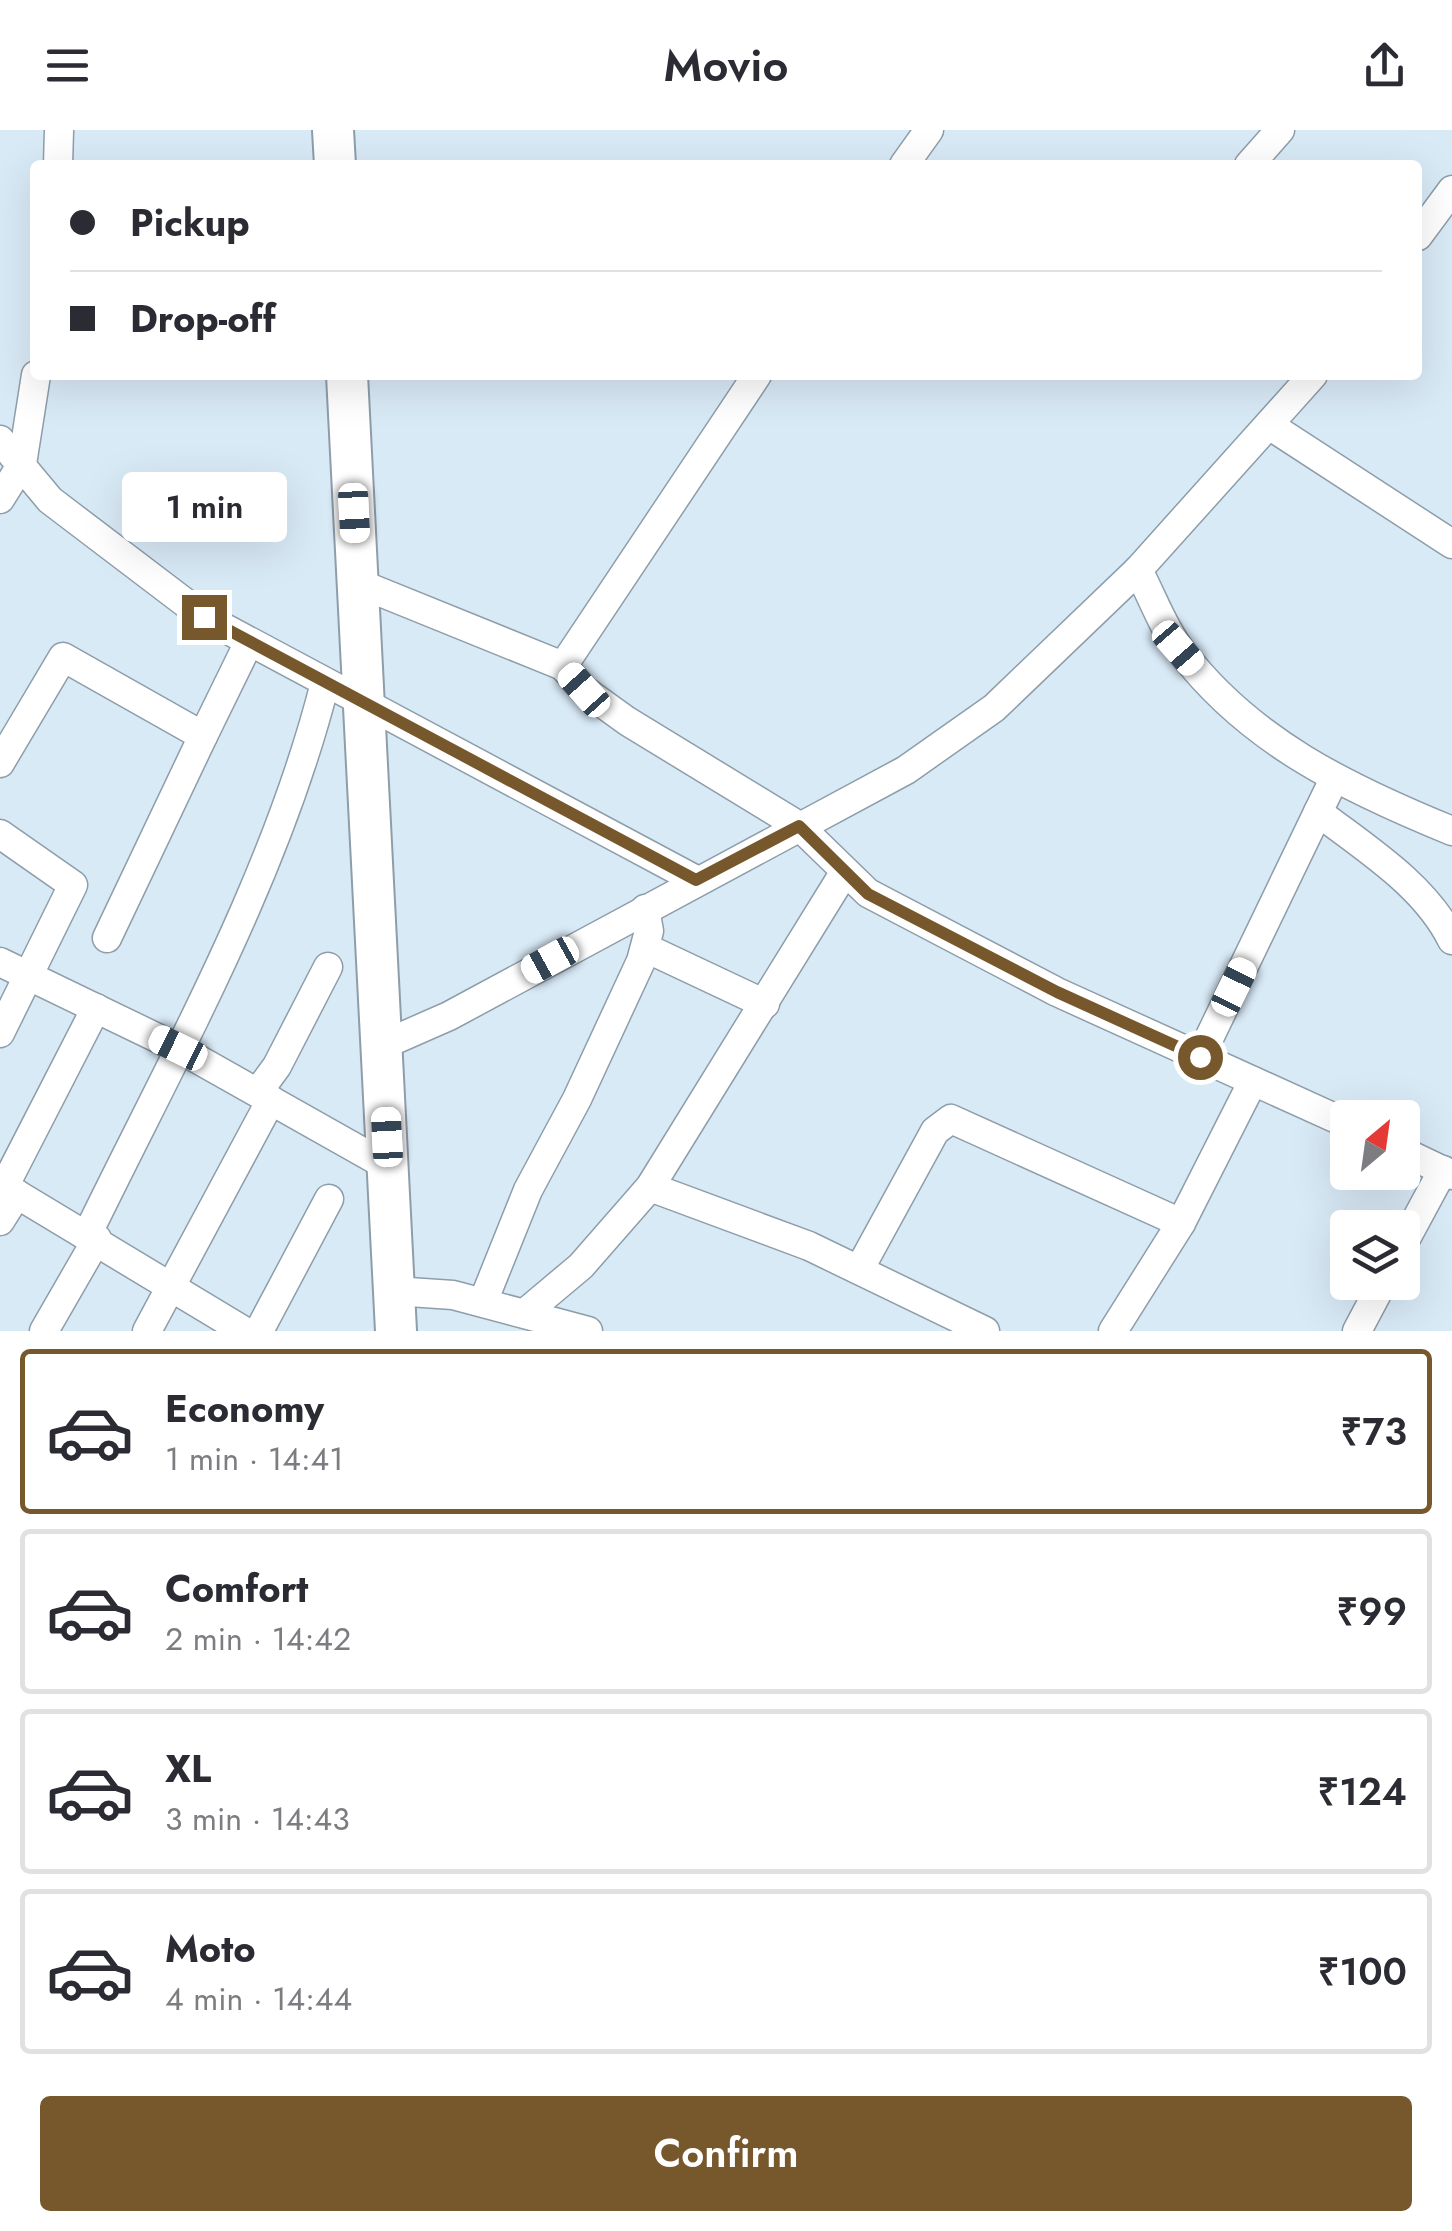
<!DOCTYPE html>
<html lang="en">
<head>
<meta charset="utf-8">
<style>
  :root { --surface:#fff; --page:#f2f2f3; --text:#2b2b33; --muted:#7c7c81; --line:#e1e1e2; --accent:#77582d }
  body { margin:0; font-family:Jost,sans-serif; background:var(--page); color:var(--text); height:100vh; display:flex; flex-direction:column; font-size:38px; white-space:nowrap }
  * { box-sizing:border-box; margin:0 }
  p { font-size:32px; color:var(--muted) }
  .icon { flex:none; width:55px; height:55px; fill:none; stroke:currentColor; stroke-width:2; stroke-linecap:round; stroke-linejoin:round }
  .map { position:relative; height:1201px; overflow:hidden }
  .details { display:flex; flex-direction:column; background:var(--surface); flex:1 }
  .details>* { flex:none }
  .banner { position:absolute; left:30px; top:30px; width:1392px; height:220px; border-radius:10px; box-shadow:0 10px 40px #0002; display:grid; align-content:center; height:220px; padding:0 40px; background:var(--surface) }
  .needle { width:65px; rotate:29deg }
  .fabs { position:absolute; left:1330px; top:970px; display:grid; gap:20px }
  .fabs a { display:grid; place-items:center; width:90px; height:90px; border-radius:10px; background:var(--surface); box-shadow:0 10px 40px #0002; font-size:50px }
  .end { position:absolute; width:45px; height:45px; margin:-22px; border:12px solid #77582d; background:#fff; box-shadow:0 0 0 5px #fff }
  .from { border-radius:50% }
  .bubble { position:absolute; height:70px; border-radius:10px; background:var(--surface); box-shadow:0 10px 40px #0002; font-size:32px; font-weight:600; line-height:70px; text-align:center }
  .car { position:absolute; width:30px; height:60px; margin:-30px -15px; border-radius:12px; box-shadow:0 0 8px 2px #0007; background:linear-gradient(#fff 24%,#345 0 40%,#fff 0 76%,#345 0 86%,#fff 0) }
  .banner b { display:flex; align-items:center; gap:35px; height:95px; font-size:38px }
  .banner b+b { border-top:2px solid var(--line) }
  .banner i { width:25px; height:25px; background:var(--text) }
  ul { padding:18px 0 0; list-style:none }
  li { display:flex; align-items:center; gap:30px; height:165px; margin:0 20px 15px; padding:0 20px; border:5px solid var(--line); border-radius:10px }
  li div { flex:1 }
  li b { display:block; font-size:38px }
  li em { font-style:normal; font-weight:600 }
  li.selected { border-color:var(--accent) }
  li>.icon { width:90px; height:90px; stroke-width:1.5 }
  .action { display:flex; gap:20px; margin-top:auto; padding:20px 40px }
  .action a { flex:1; height:115px; border-radius:10px; background:var(--accent); color:#fff; font-size:40px; font-weight:600; line-height:115px; text-align:center }
  header { display:flex; justify-content:space-between; align-items:center; height:130px; padding:0 40px; background:var(--surface); font-size:45px; font-weight:600 }
  .map>svg:first-child { display:block }
  .lines { fill:none; stroke-linecap:round; stroke-linejoin:round }
  .minor-casing { stroke:#8d9da9; stroke-width:31 }
  .highway-casing { stroke:#8d9da9; stroke-width:44 }
  .minor { stroke:#fff; stroke-width:28 }
  .highway { stroke:#fff; stroke-width:40 }
  .route { stroke:#77582d; stroke-width:12 }
</style>
</head>
<body>
<header><svg class="icon" aria-label="menu" viewBox="0 0 24 24"><path d="M4 6h16M4 12h16M4 18h16"/></svg>Movio<svg class="icon" aria-label="share" viewBox="0 0 24 24"><path d="M12 15V3M7 8l5-5 5 5M5 13v7h14v-7"/></svg></header>
<div class="map">
<svg width="1452" height="1201" viewBox="0 0 1452 1201">
  <rect width="100%" height="100%" fill="#d9eaf7"/>
  <g class="lines">
    <defs>
      <g id="minor">
        <path d="M58 35 59 0"/>
        <path d="M904 35 929 0"/>
        <path d="M1249 35 1280 0"/>
        <path d="M1418 106 1452 60"/>
        <path d="M1269 295 1452 414"/>
        <path d="M0 310 50 370 204 487 696 750"/>
        <path d="M0 369 22 334 36 245"/>
        <path d="M1138 440C1152 466 1163 498 1181 521 1250 612 1349 659 1452 701"/>
        <path d="M358 453 563 536 757 245"/>
        <path d="M563 536 584 560 627 591 799 696 868 763 1057 862 1348 994"/>
        <path d="M0 633 63 527 203 606 248 514"/>
        <path d="M1318 682C1366 719 1425 755 1452 810"/>
        <path d="M0 704 73 755 0 903"/>
        <path d="M107 808 203 606"/>
        <path d="M646 818 765 874"/>
        <path d="M0 832 178 918 389 1037"/>
        <path d="M383 915 449 886 906 640 994 578 1138 440 1313 245"/>
        <path d="M1200 927 1334 649"/>
        <path d="M258 962 277 936 328 837"/>
        <path d="M1402 1021 1452 1045"/>
        <path d="M0 1054 244 1201"/>
        <path d="M4 1057 96 878"/>
        <path d="M650 1057 809 1116 985 1201"/>
        <path d="M0 1091 17 1064"/>
        <path d="M88 1103C175 924 276 747 325 553"/>
        <path d="M1402 1116 1443 1040"/>
        <path d="M859 1140 935 1001 951 989 1181 1093"/>
        <path d="M394 1161 453 1165 588 1201"/>
        <path d="M483 1172 528 1060 577 969 641 831 649 801 645 779"/>
        <path d="M525 1183 581 1136 650 1057 844 743"/>
        <path d="M44 1201 97 1109"/>
        <path d="M147 1201 271 970"/>
        <path d="M259 1201 329 1069"/>
        <path d="M1113 1201 1181 1093 1253 951"/>
        <path d="M1357 1201 1383 1152"/>
      </g>
      <g id="highway">
        <path d="M333 0 335 35"/>
        <path d="M347 245 396 1201"/>
      </g>
    </defs>
    <use href="#minor" class="minor-casing"/>
    <use href="#highway" class="highway-casing"/>
    <use href="#minor" class="minor"/>
    <use href="#highway" class="highway"/>
  </g>
  <g class="lines">
    <path class="route" d="M204 487 696 750 799 696 868 764 1057 862 1200 927"/>
  </g>
</svg>
<div class="fabs">
<a><svg class="needle" viewBox="-14 -14 28 28"><path d="M0-13l5 13h-10z" fill="#e53935"/><path d="M0 13l5-13h-10z" fill="#7c7c81"/></svg></a>
<a><svg class="icon" aria-label="layers" viewBox="0 0 24 24"><path d="M12 4l9 5-9 5-9-5zM3 14l9 5 9-5"/></svg></a>
</div>
<i class="end from" style="left:1200px;top:927px"></i>
<i class="end" style="left:204px;top:487px"></i>
<div class="bubble" style="left:122px;top:342px;width:165px">1 min</div>
<i class="car" style="left:354px;top:383px;rotate:177deg"></i>
<i class="car" style="left:1178px;top:518px;rotate:139deg"></i>
<i class="car" style="left:584px;top:560px;rotate:318deg"></i>
<i class="car" style="left:550px;top:830px;rotate:241deg"></i>
<i class="car" style="left:1234px;top:857px;rotate:26deg"></i>
<i class="car" style="left:178px;top:918px;rotate:296deg"></i>
<i class="car" style="left:387px;top:1007px;rotate:357deg"></i>
<div class="banner">
<b><i class="from"></i>Pickup</b>
<b><i></i>Drop-off</b>
</div>
</div>
<section class="details">
<ul>
<li class="selected"><svg class="icon" aria-label="car" viewBox="0 0 24 24"><path d="M5 17H2v-5l4-1 3-4h7l3 4 3 1v5h-3M9 17h6M6 11h13"/><circle cx="7" cy="17" r="2"/><circle cx="17" cy="17" r="2"/></svg><div><b>Economy</b><p>1 min · 14:41</p></div><em>₹73</em></li>
<li><svg class="icon" aria-label="car" viewBox="0 0 24 24"><path d="M5 17H2v-5l4-1 3-4h7l3 4 3 1v5h-3M9 17h6M6 11h13"/><circle cx="7" cy="17" r="2"/><circle cx="17" cy="17" r="2"/></svg><div><b>Comfort</b><p>2 min · 14:42</p></div><em>₹99</em></li>
<li><svg class="icon" aria-label="car" viewBox="0 0 24 24"><path d="M5 17H2v-5l4-1 3-4h7l3 4 3 1v5h-3M9 17h6M6 11h13"/><circle cx="7" cy="17" r="2"/><circle cx="17" cy="17" r="2"/></svg><div><b>XL</b><p>3 min · 14:43</p></div><em>₹124</em></li>
<li><svg class="icon" aria-label="car" viewBox="0 0 24 24"><path d="M5 17H2v-5l4-1 3-4h7l3 4 3 1v5h-3M9 17h6M6 11h13"/><circle cx="7" cy="17" r="2"/><circle cx="17" cy="17" r="2"/></svg><div><b>Moto</b><p>4 min · 14:44</p></div><em>₹100</em></li>
</ul>
<div class="action"><a>Confirm</a></div>
</section>
</body>
</html>
